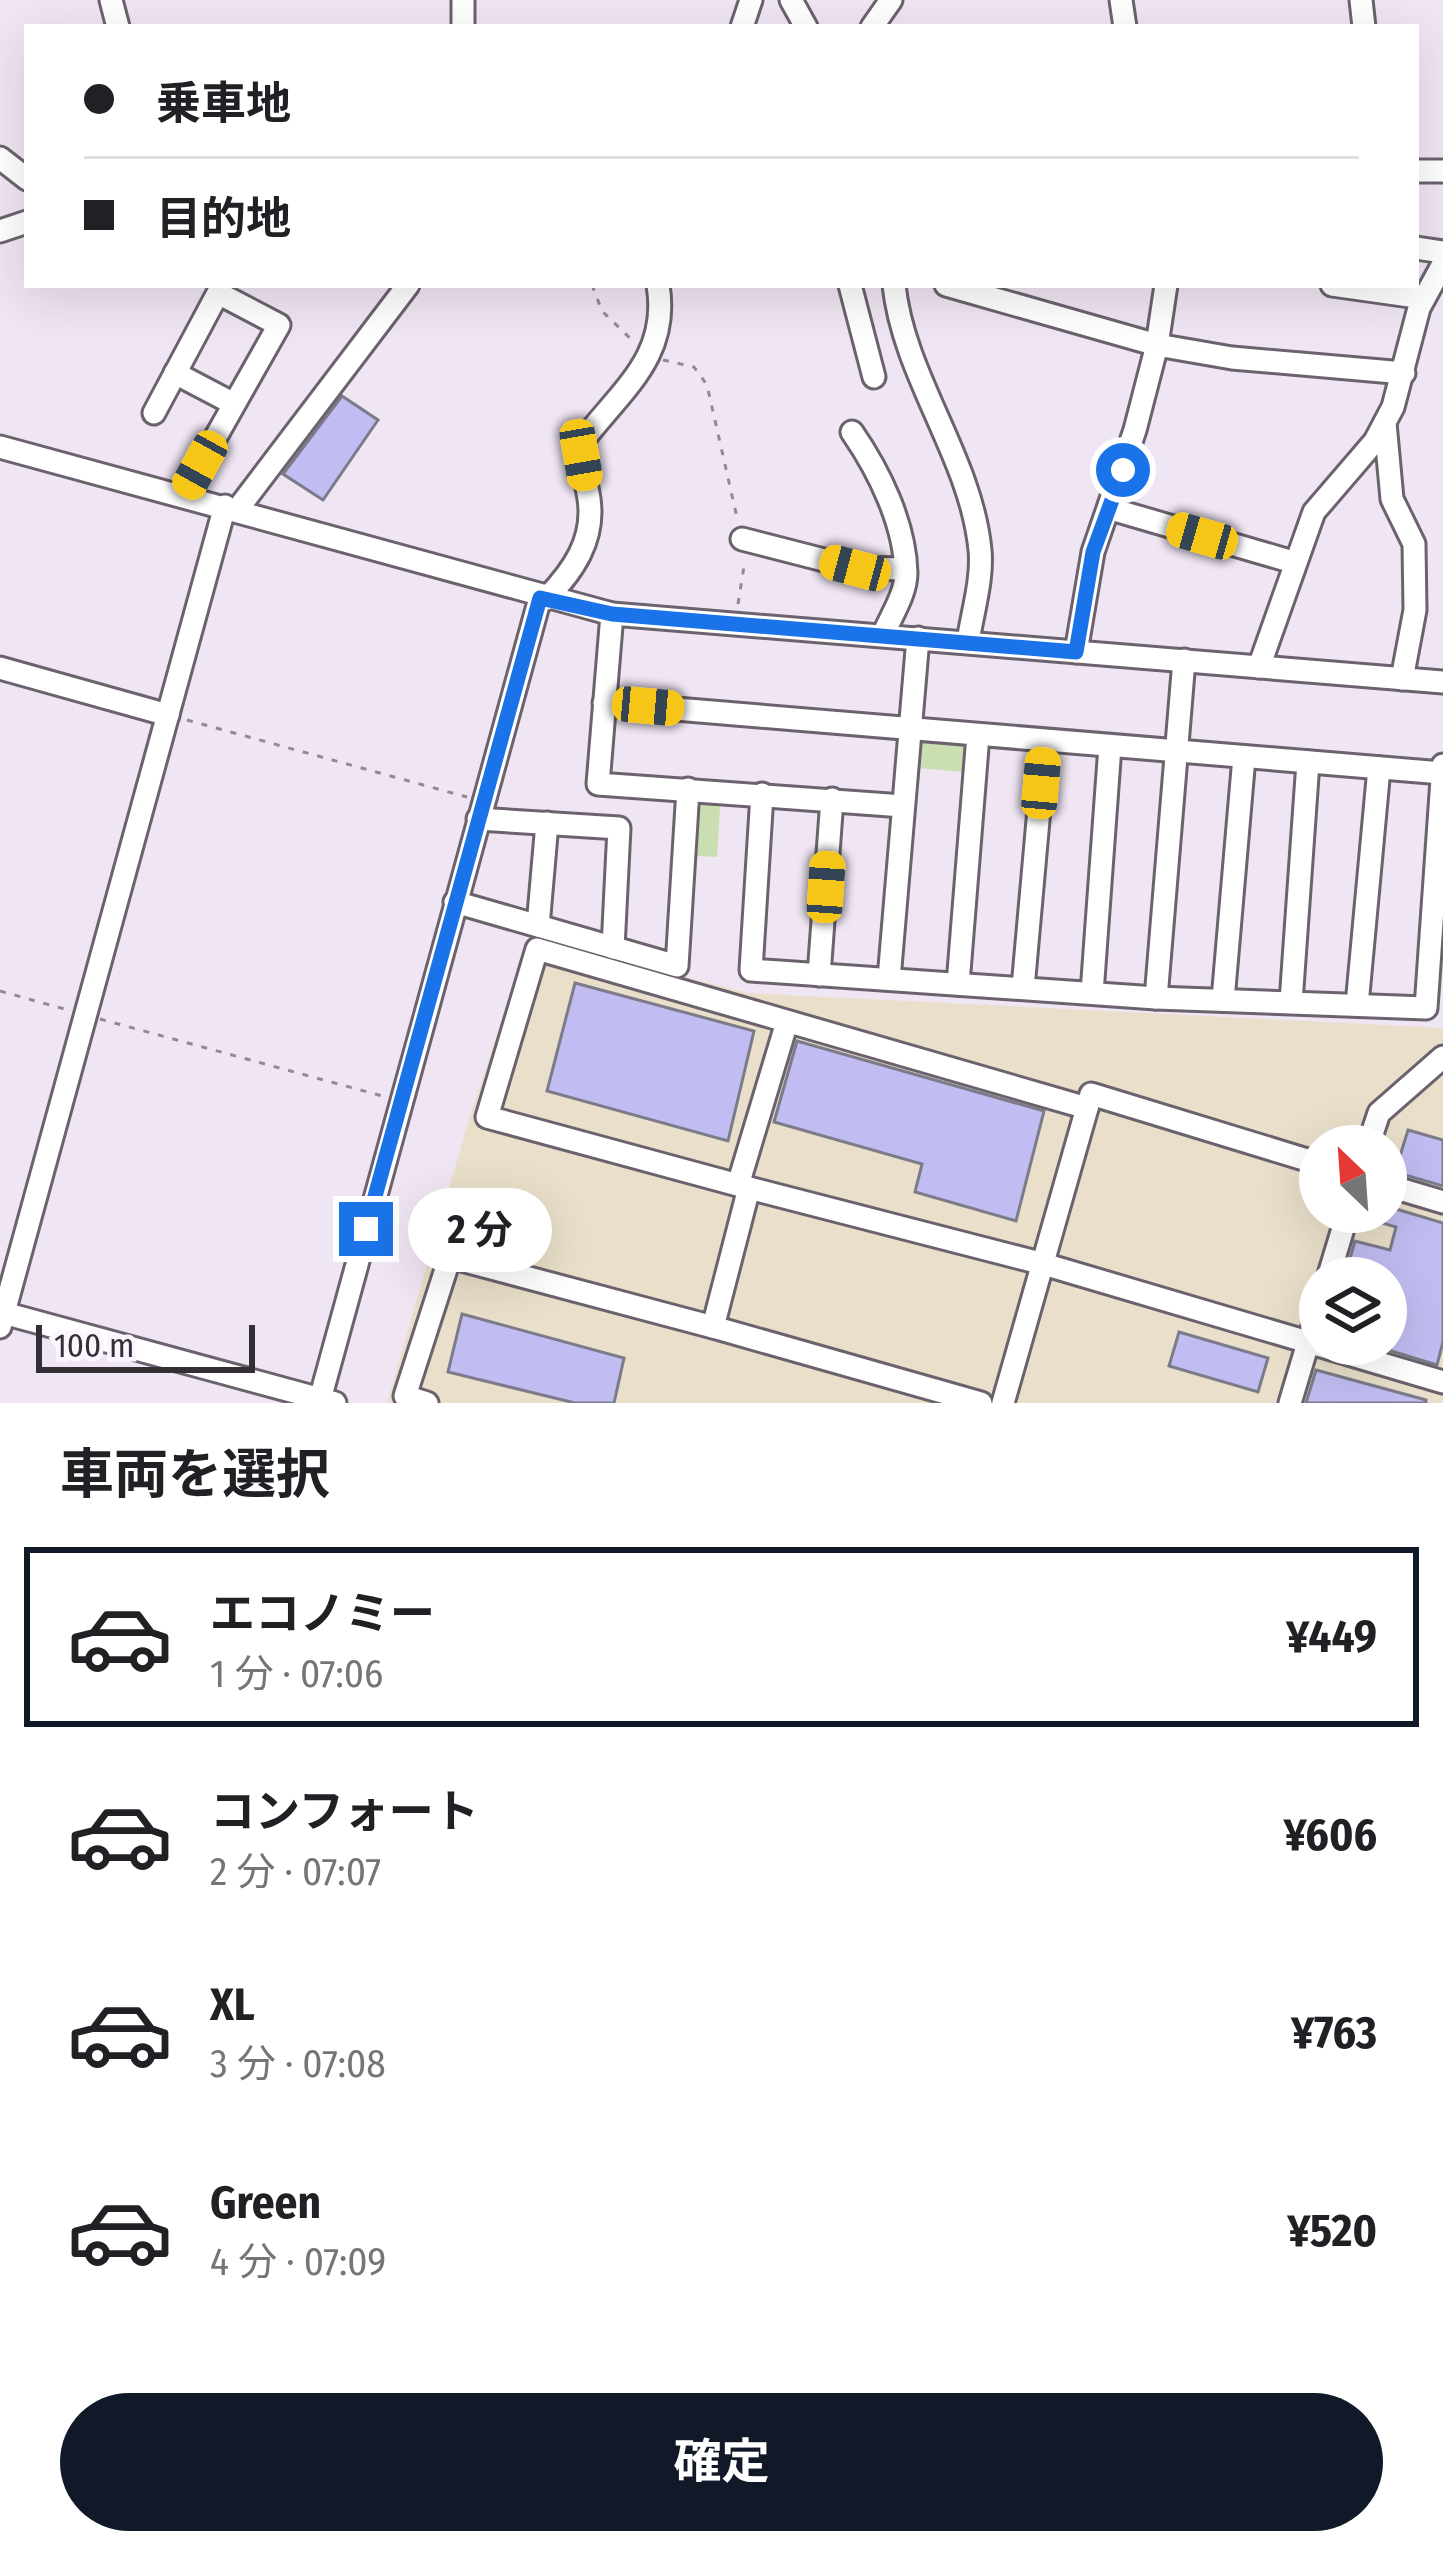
<!DOCTYPE html>
<html lang="ja">
<head>
<meta charset="utf-8">
<style>
  :root { --surface:#fff; --page:#f6f6f6; --text:#202124; --muted:#757577; --line:#e0e0e0; --accent:#111827 }
  body { margin:0; font-family:"Fira Sans Condensed","Noto Sans JP",sans-serif; background:var(--page); color:var(--text); height:100vh; display:flex; flex-direction:column; font-size:45px; white-space:nowrap }
  * { box-sizing:border-box; margin:0 }
  p { font-size:39px; color:var(--muted) }
  .icon { flex:none; width:66px; height:66px; fill:none; stroke:currentColor; stroke-width:2; stroke-linecap:round; stroke-linejoin:round }
  .map { position:relative; height:1403px; overflow:hidden }
  .side { display:flex; flex-direction:column; background:var(--surface); flex:1 }
  .side>* { flex:none }
  .banner { position:absolute; left:24px; top:24px; width:1395px; height:264px; border-radius:0px; box-shadow:0 12px 48px #0002; display:grid; align-content:center; height:264px; padding:0 60px; background:var(--surface) }
  .needle { width:78px; rotate:335deg }
  .controls { position:absolute; left:1299px; top:1125px; display:grid; gap:24px }
  .controls a { display:grid; place-items:center; width:108px; height:108px; border-radius:50%; background:var(--surface); box-shadow:0 12px 48px #0002; font-size:60px }
  .scale { position:absolute; left:36px; bottom:30px; width:219px; box-sizing:border-box; padding-left:12px; border:6px solid #332f34; border-top:0; font-size:33px; line-height:42px; white-space:nowrap; color:#332f34; -webkit-text-stroke:9px #fcf4ff; paint-order:stroke }
  .end { position:absolute; width:54px; height:54px; margin:-27px; border:15px solid #1a73e8; background:#fff; box-shadow:0 0 0 6px #fff }
  .from { border-radius:50% }
  .bubble { position:absolute; height:84px; border-radius:42px; background:var(--surface); box-shadow:0 12px 48px #0002; font-size:39px; font-weight:700; line-height:84px; text-align:center }
  .car { position:absolute; width:36px; height:72px; margin:-36px -18px; border-radius:15px; box-shadow:0 0 9px 3px #0007; background:linear-gradient(#f5c518 24%,#345 0 40%,#f5c518 0 76%,#345 0 86%,#f5c518 0) }
  .banner b { display:flex; align-items:center; gap:42px; height:114px; font-size:45px }
  .banner b+b { border-top:3px solid var(--line) }
  .banner i { width:30px; height:30px; background:var(--text) }
  ul { padding:0; list-style:none }
  li { display:flex; align-items:center; gap:36px; height:180px; margin:0 24px 18px; padding:0 36px; border:6px solid transparent; border-radius:0px }
  li div { flex:1 }
  li b { display:block; font-size:45px }
  li em { font-style:normal; font-weight:700 }
  li.selected { border-color:var(--accent) }
  li>.icon { width:108px; height:108px; stroke-width:1.5 }
  h2 { padding:0 60px; font-size:54px; line-height:144px }
  .cta { display:flex; gap:24px; margin-top:auto; padding:24px 60px }
  .cta a { flex:1; height:138px; border-radius:72px; background:var(--accent); color:#fff; font-size:48px; font-weight:700; line-height:138px; text-align:center }
  .map>svg:first-child { display:block }
  .industrial { fill:#e9dfca; fill-rule:evenodd }
  .green { fill:#cbdeb1 }
  .building { fill:#c1bdf2; stroke:#7c7b89; stroke-width:3 }
  .lines { fill:none; stroke-linecap:round; stroke-linejoin:round }
  .minor-casing { stroke:#6b626e; stroke-width:27 }
  .path { stroke:#918a93; stroke-width:3; stroke-dasharray:6 9; stroke-linecap:butt }
  .minor { stroke:#fff; stroke-width:21 }
  .route { stroke:#1a73e8; stroke-width:15 }
</style>
</head>
<body>
<div class="map">
<svg width="1443" height="1403" viewBox="0 0 1443 1403">
  <rect width="100%" height="100%" fill="#f0e6f3"/>
  <path class="industrial" d="M529 937 748 993 1443 1028V1403H387L469 1119ZM1320 1146H1386V1212H1320ZM1320 1278H1386V1344H1320Z"/>
  <g class="green">
    <path d="M910 729 978 735 975 773 907 767Z"/>
    <path d="M688 789 721 791 717 857 684 855Z"/>
  </g>
  <g class="building">
    <path d="M342 396 378 420 323 500 283 474Z"/>
    <path d="M575 983 754 1031 728 1141 547 1091Z"/>
    <path d="M797 1041 1044 1111 1016 1221 915 1192 922 1164 774 1122Z"/>
    <path d="M1408 1130 1443 1140V1186L1395 1172Z"/>
    <path d="M1386 1206 1443 1223V1342L1437 1365 1388 1350 1395 1322 1386 1320 1384 1271 1349 1262 1355 1241 1390 1250 1396 1227 1362 1217 1363 1212H1386Z"/>
    <path d="M462 1314 624 1358 614 1403H575L448 1372Z"/>
    <path d="M1179 1332 1268 1358 1258 1392 1169 1366Z"/>
    <path d="M1316 1370 1426 1400V1403H1306Z"/>
  </g>
  <g class="lines">
    <defs>
      <g id="minor">
        <path d="M111 0 118 27"/>
        <path d="M463 0V27"/>
        <path d="M791 0 806 27"/>
        <path d="M1121 0 1125 27"/>
        <path d="M1361 0 1364 27"/>
        <path d="M742 27 751 0"/>
        <path d="M872 27 891 0"/>
        <path d="M0 158 27 179"/>
        <path d="M1416 171H1443"/>
        <path d="M0 231 27 222"/>
        <path d="M1416 248 1443 252"/>
        <path d="M850 285 874 377"/>
        <path d="M894 285C904 378 971 457 980 550 983 579 972 614 968 642"/>
        <path d="M946 285 1157 345 1232 358 1404 373"/>
        <path d="M1332 285 1424 298"/>
        <path d="M175 373 234 404"/>
        <path d="M154 413 218 293 279 325 183 495"/>
        <path d="M1385 423 1392 499 1414 544 1415 610 1402 679"/>
        <path d="M852 432C879 471 905 524 906 573 906 594 891 616 883 635"/>
        <path d="M0 447 612 614 1443 682"/>
        <path d="M1111 509 1293 562"/>
        <path d="M237 510 408 285"/>
        <path d="M742 539 855 568 905 569"/>
        <path d="M546 599C573 571 595 540 589 499 586 480 581 462 581 443 621 390 670 357 658 285"/>
        <path d="M612 614 598 784 903 806"/>
        <path d="M1076 652 1093 552 1135 430 1157 345 1166 285"/>
        <path d="M1259 667 1314 512 1375 441 1393 407 1419 308 1443 264"/>
        <path d="M0 668 168 715"/>
        <path d="M604 703 1442 773"/>
        <path d="M762 794 751 970 1156 998 1426 1008 1443 765"/>
        <path d="M478 819 619 828 613 948"/>
        <path d="M455 902 677 966 688 789"/>
        <path d="M538 926 547 823"/>
        <path d="M819 975 832 799"/>
        <path d="M889 979 918 638"/>
        <path d="M958 984 978 735"/>
        <path d="M1023 988 1045 742"/>
        <path d="M1092 993 1110 746"/>
        <path d="M1156 998 1184 660"/>
        <path d="M1223 1000 1244 757"/>
        <path d="M1291 1002 1308 762"/>
        <path d="M1357 1005 1379 768"/>
        <path d="M1368 1146 1379 1113 1443 1057"/>
        <path d="M738 1185 787 1022"/>
        <path d="M1386 1185 1443 1202"/>
        <path d="M749 1188 487 1117 537 949 1087 1108"/>
        <path d="M1328 1278 1348 1212"/>
        <path d="M0 1312 335 1403"/>
        <path d="M0 1327 225 506"/>
        <path d="M319 1403 540 598"/>
        <path d="M427 1403 405 1396 450 1257 713 1327"/>
        <path d="M981 1403 713 1327 749 1188 1040 1263 1443 1382"/>
        <path d="M1003 1403 1091 1094 1320 1164"/>
        <path d="M1290 1403 1320 1303"/>
      </g>
    </defs>
    <use href="#minor" class="minor-casing"/>
    <g class="path">
      <path d="M592 285 602 311 635 343"/>
      <path d="M663 360 694 367 707 385 738 522"/>
      <path d="M738 604 745 560"/>
      <path d="M187 720 467 797"/>
      <path d="M0 991 68 1010"/>
      <path d="M100 1019 386 1097"/>
    </g>
    <use href="#minor" class="minor"/>
  </g>
  <g class="lines">
    <path class="route" d="M366 1229 540 598 612 614 1076 652 1093 552 1123 470"/>
  </g>
</svg>
<div class="controls">
<a><svg class="needle" viewBox="-14 -14 28 28"><path d="M0-13l5 13h-10z" fill="#e53935"/><path d="M0 13l5-13h-10z" fill="#757577"/></svg></a>
<a><svg class="icon" aria-label="layers" viewBox="0 0 24 24"><path d="M12 4l9 5-9 5-9-5zM3 14l9 5 9-5"/></svg></a>
</div>
<div class="scale">100 m</div>
<i class="end from" style="left:1123px;top:470px"></i>
<i class="end" style="left:366px;top:1229px"></i>
<div class="bubble" style="left:408px;top:1188px;width:144px">2 分</div>
<i class="car" style="left:581px;top:455px;rotate:170deg"></i>
<i class="car" style="left:200px;top:465px;rotate:209deg"></i>
<i class="car" style="left:1202px;top:536px;rotate:286deg"></i>
<i class="car" style="left:855px;top:568px;rotate:285deg"></i>
<i class="car" style="left:648px;top:706px;rotate:95deg"></i>
<i class="car" style="left:1041px;top:783px;rotate:5deg"></i>
<i class="car" style="left:826px;top:887px;rotate:4deg"></i>
<div class="banner">
<b><i class="from"></i>乗車地</b>
<b><i></i>目的地</b>
</div>
</div>
<section class="side">
<h2>車両を選択</h2>
<ul>
<li class="selected"><svg class="icon" aria-label="car" viewBox="0 0 24 24"><path d="M5 17H2v-5l4-1 3-4h7l3 4 3 1v5h-3M9 17h6M6 11h13"/><circle cx="7" cy="17" r="2"/><circle cx="17" cy="17" r="2"/></svg><div><b>エコノミー</b><p>1 分 · 07:06</p></div><em>¥449</em></li>
<li><svg class="icon" aria-label="car" viewBox="0 0 24 24"><path d="M5 17H2v-5l4-1 3-4h7l3 4 3 1v5h-3M9 17h6M6 11h13"/><circle cx="7" cy="17" r="2"/><circle cx="17" cy="17" r="2"/></svg><div><b>コンフォート</b><p>2 分 · 07:07</p></div><em>¥606</em></li>
<li><svg class="icon" aria-label="car" viewBox="0 0 24 24"><path d="M5 17H2v-5l4-1 3-4h7l3 4 3 1v5h-3M9 17h6M6 11h13"/><circle cx="7" cy="17" r="2"/><circle cx="17" cy="17" r="2"/></svg><div><b>XL</b><p>3 分 · 07:08</p></div><em>¥763</em></li>
<li><svg class="icon" aria-label="car" viewBox="0 0 24 24"><path d="M5 17H2v-5l4-1 3-4h7l3 4 3 1v5h-3M9 17h6M6 11h13"/><circle cx="7" cy="17" r="2"/><circle cx="17" cy="17" r="2"/></svg><div><b>Green</b><p>4 分 · 07:09</p></div><em>¥520</em></li>
</ul>
<div class="cta"><a>確定</a></div>
</section>
</body>
</html>
